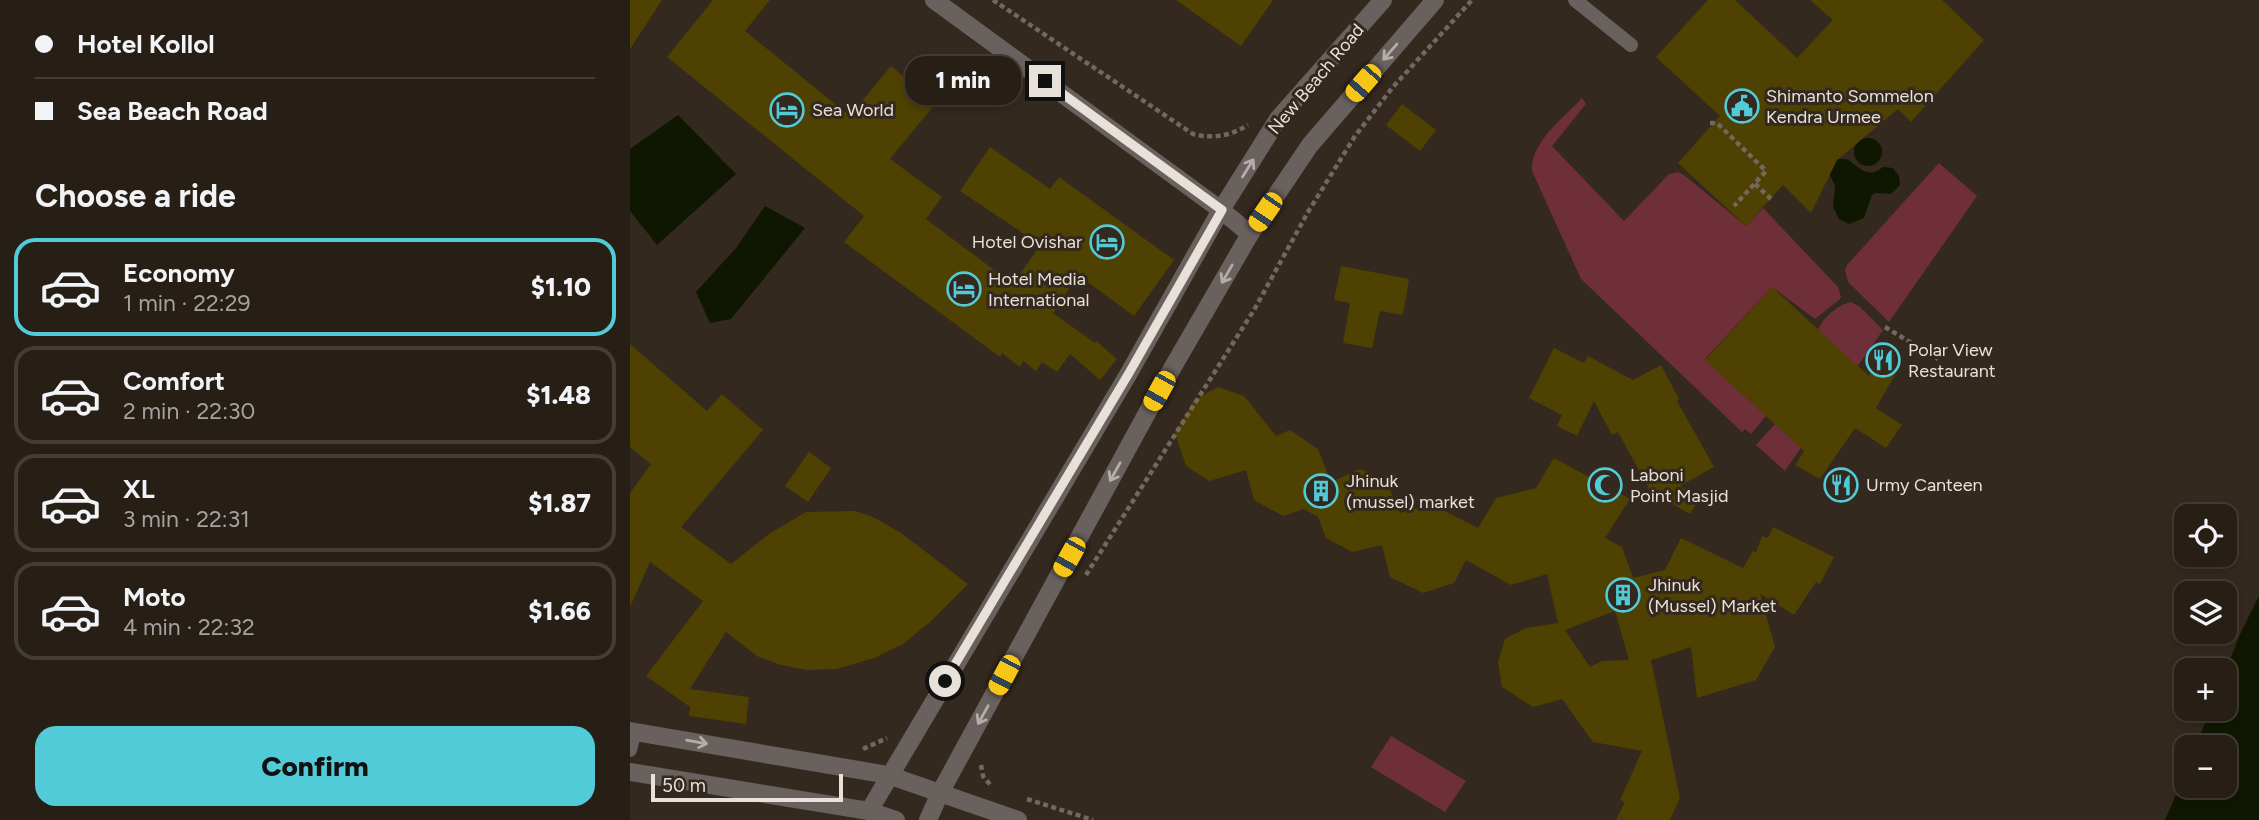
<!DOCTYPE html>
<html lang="en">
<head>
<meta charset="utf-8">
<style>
  :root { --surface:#271f16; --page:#332c23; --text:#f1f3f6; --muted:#a4a2a1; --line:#433d35; --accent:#52cbd8 }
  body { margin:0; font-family:Figtree,sans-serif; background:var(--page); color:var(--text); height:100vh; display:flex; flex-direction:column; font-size:26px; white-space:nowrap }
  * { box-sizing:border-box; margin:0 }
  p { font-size:23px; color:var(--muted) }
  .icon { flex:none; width:38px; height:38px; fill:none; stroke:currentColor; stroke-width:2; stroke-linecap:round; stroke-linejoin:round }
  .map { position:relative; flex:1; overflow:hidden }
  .details { display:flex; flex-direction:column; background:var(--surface); width:630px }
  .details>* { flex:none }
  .hud { display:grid; align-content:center; height:154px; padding:0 35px; background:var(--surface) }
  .controls { position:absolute; left:1544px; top:504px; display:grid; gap:14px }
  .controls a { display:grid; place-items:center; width:63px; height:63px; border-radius:14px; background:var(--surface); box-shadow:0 4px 10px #0003,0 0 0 2px var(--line); font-size:35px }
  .scale { position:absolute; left:21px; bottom:18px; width:192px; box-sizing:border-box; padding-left:7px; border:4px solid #e8e1d9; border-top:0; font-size:19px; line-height:24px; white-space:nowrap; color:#e8e1d9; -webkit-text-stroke:5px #34291e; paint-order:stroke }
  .end { position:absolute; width:32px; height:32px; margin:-16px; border:9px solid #e8e1d9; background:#111; box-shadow:0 0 0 4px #111 }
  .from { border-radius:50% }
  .bubble { position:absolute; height:49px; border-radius:21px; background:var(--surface); box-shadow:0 4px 10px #0003,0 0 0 2px var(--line); font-size:23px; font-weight:800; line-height:49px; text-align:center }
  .car { position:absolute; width:21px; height:42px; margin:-21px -10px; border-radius:9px; box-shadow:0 0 5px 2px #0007; background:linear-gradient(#f5c518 24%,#345 0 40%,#f5c518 0 76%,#345 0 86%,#f5c518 0) }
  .hud b { display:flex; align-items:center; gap:24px; height:66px; font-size:26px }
  .hud b+b { border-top:2px solid var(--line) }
  .hud i { width:18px; height:18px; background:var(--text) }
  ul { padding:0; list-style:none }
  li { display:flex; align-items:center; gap:21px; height:98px; margin:0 14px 10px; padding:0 21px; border:4px solid var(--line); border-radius:21px }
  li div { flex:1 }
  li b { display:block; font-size:26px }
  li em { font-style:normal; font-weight:800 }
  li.active { border-color:var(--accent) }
  li>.icon { width:63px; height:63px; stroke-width:1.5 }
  h2 { padding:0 35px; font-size:32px; line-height:84px }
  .action { display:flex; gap:14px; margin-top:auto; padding:14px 35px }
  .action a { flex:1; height:80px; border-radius:21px; background:var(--accent); color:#111; font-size:28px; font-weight:800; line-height:80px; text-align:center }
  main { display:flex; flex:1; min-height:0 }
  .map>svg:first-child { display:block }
  .green { fill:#6f2f38 }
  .water { fill:#101700 }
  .building { fill:#4f4101; fill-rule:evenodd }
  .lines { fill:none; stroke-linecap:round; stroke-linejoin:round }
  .path { stroke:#72685e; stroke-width:4.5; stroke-dasharray:5 3.5; stroke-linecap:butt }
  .lane { stroke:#69615e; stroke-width:14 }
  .street { stroke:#69615e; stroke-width:18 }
  .oneway { stroke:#b5aea8 }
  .route { stroke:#e8e1d9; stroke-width:9 }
  .labels { text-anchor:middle; stroke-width:6; stroke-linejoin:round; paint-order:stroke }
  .street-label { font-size:18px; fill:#e8e1d9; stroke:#34291e }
  .poi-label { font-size:18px; fill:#e8e1d9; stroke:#34291e; text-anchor:start }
</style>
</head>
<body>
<main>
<section class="details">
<div class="hud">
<b><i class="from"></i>Hotel Kollol</b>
<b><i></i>Sea Beach Road</b>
</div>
<h2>Choose a ride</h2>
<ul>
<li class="active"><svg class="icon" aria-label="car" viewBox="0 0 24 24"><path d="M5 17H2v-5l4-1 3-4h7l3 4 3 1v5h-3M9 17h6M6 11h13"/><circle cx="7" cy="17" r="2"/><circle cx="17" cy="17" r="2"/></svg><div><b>Economy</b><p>1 min · 22:29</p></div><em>$1.10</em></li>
<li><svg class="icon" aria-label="car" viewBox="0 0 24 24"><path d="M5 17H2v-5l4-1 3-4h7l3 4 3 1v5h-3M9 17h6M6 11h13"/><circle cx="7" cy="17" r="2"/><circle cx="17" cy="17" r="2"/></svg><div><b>Comfort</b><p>2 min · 22:30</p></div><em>$1.48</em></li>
<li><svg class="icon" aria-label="car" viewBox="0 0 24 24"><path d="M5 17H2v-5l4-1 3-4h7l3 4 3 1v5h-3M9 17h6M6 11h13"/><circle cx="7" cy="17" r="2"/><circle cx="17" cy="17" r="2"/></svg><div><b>XL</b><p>3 min · 22:31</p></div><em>$1.87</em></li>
<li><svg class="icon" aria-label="car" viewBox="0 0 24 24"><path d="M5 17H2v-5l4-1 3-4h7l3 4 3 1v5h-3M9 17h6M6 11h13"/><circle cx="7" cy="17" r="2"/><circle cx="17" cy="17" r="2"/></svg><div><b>Moto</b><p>4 min · 22:32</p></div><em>$1.66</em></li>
</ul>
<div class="action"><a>Confirm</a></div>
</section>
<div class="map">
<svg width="1629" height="820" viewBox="0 0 1629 820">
  <rect width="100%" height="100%" fill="#34291e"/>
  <g class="green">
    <path d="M952 98 956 104 922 146 994 221 1039 174 1048 172 1054 175 1116 226 1133 208 1208 287 1211 297 1209 300 1185 319 1142 287 1075 359 1136 416 1121 434 1115 429 1112 432 951 279 902 171C901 141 933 119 952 98Z"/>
    <path d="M1309 163 1347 196 1259 322 1218 282 1215 270 1217 265Z"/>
    <path d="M1221 302 1230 307 1253 330 1213 387 1188 330C1193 317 1208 305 1221 302Z"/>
    <path d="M1206 397 1155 471 1126 445 1145 424Z"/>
    <path d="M761 736 836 781 815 812 741 767Z"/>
  </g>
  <g class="water">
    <path d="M48 115 106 174 27 245 0 211V149Z"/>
    <circle cx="1238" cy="152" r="14"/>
    <path d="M1209 159H1217C1229 167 1238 180 1253 167L1263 168 1269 176 1270 185 1261 194 1246 193 1242 195 1234 218 1219 224 1209 219 1203 207 1205 186 1199 173 1203 162Z"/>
    <path d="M135 206 175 228 101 319 80 323 66 292 106 248Z"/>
    <path d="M1629 596V820H1535L1556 772V786H1594V747H1565L1581 709H1594V674L1612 630Z"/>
  </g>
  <g class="building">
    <path d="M0 0H32L0 49Z"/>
    <path d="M83 0H140L115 31 220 116 261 66 306 103 260 159 312 197 296 219 383 284 409 247 390 231 330 191 360 147 420 189 429 177 544 260 504 316 448 275 423 313 465 343 466 341 487 359 470 380 440 354 427 372 412 362 406 371 393 361 390 367 372 353 370 357 214 242 234 216 37 57Z"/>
    <path d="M546 0H643L611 46Z"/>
    <path d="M1078 0H1105L1167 58 1203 20 1180 0H1312L1354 40 1281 122 1268 109 1207 160 1181 213 1153 185 1116 226 1048 163 1090 116 1026 57Z"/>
    <path d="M772 104 806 130 790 151 756 125Z"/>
    <path d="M711 266 779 279 773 315 750 311 742 348 713 343 720 303 704 300Z"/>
    <path d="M1142 287 1239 376 1252 355 1270 366 1246 408 1272 425 1256 448 1225 428 1190 479 1165 465 1174 451 1075 360Z"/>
    <path d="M0 344 77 411 92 394 133 430 51 527 101 564 139 534 176 512 225 511 243 517 271 533 338 584 300 622 273 644 244 658 207 669 176 670 151 665 127 656 96 632 60 689 119 697 116 724 59 716 60 707 16 676 73 601 20 562 0 607V493L21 464 0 447Z"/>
    <path d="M924 348 954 363 958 356 1003 380 1031 365 1049 399 1047 401 1084 467 1050 486 1070 497 1060 514 1030 497 1025 500 988 432 982 435 964 401 947 436 927 426 932 415 899 398Z"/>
    <path d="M588 387 614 396 646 436 660 430 688 449 701 482 730 469 756 481 770 513 801 504 848 528 866 498 906 488 924 458 1000 499 975 538 992 547 1003 578 1035 570 1051 538 1113 568 1123 551 1126 552 1132 536 1138 538 1143 527 1204 557 1190 584 1186 582 1164 615 1130 594 1145 647 1126 680 1067 698 1061 647 1021 660 1050 798 1040 820H986L995 802 990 800 1012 751 963 742 932 699 903 707 872 687 868 662 875 639 896 628 928 623 917 574 881 585 836 560 824 583 793 593 760 577 752 545 722 552 696 538 688 517 674 509 653 516 624 500 616 470 579 481 556 466 545 433 564 400ZM985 611 999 660 972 661 960 667 935 630Z"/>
    <path d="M179 452 201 468 178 502 155 486Z"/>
  </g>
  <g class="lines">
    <g class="path">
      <path d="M363 0 563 134C583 139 600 136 618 125"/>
      <path d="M1080 123H1087L1136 171 1104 206"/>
      <path d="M1125 184 1141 199"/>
      <path d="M1255 327 1308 359"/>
      <path d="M456 575 624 310 678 212 725 136 763 87 842 0"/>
      <path d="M233 749 257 738"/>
      <path d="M351 765 353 776 362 787"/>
      <path d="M397 799 463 820"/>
    </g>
    <g class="lane">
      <path d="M945 0 1001 45"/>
      <path d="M0 750 5 731"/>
    </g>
    <g class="street">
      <path d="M304 0 591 210 620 234"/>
      <path d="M0 731 258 775 388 820"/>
      <path d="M0 772 239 811 266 820"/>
      <path d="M239 811 499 373 591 210 648 119 753 0"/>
      <path d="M298 820 310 793 529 391 620 234 680 145 805 0"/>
    </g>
  </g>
  <defs><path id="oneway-shaft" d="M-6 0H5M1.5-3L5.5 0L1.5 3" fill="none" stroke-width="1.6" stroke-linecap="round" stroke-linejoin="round" transform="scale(1.75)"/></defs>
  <g class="oneway">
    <use href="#oneway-shaft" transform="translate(760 52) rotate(131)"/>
    <use href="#oneway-shaft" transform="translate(618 168) rotate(-58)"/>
    <use href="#oneway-shaft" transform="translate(597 274) rotate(120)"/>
    <use href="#oneway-shaft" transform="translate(485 472) rotate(119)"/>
    <use href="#oneway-shaft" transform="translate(353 715) rotate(119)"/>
    <use href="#oneway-shaft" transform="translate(67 742) rotate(10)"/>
  </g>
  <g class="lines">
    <path class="route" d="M315 681 499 373 592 210 415 81"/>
  </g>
  <defs>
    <symbol id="civic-ring" viewBox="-11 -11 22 22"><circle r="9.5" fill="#34291e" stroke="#52cbd8" stroke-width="1.5"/><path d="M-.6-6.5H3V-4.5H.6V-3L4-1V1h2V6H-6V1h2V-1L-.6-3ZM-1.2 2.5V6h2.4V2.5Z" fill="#52cbd8"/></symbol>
    <symbol id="hotel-ring" viewBox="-11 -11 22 22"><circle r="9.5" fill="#34291e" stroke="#52cbd8" stroke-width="1.5"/><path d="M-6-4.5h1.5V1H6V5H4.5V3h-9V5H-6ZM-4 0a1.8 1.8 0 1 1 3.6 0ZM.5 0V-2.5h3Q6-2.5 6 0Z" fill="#52cbd8"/></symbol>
    <symbol id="restaurant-ring" viewBox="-11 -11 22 22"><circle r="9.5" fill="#34291e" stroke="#52cbd8" stroke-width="1.5"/><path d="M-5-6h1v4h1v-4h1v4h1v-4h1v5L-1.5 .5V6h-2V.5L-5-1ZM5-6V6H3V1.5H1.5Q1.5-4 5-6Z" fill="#52cbd8"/></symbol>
    <symbol id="mosque-ring" viewBox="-11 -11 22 22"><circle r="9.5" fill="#34291e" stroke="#52cbd8" stroke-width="1.5"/><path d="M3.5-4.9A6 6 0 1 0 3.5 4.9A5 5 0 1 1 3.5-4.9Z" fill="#52cbd8"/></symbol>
    <symbol id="building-ring" viewBox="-11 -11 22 22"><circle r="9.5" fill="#34291e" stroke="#52cbd8" stroke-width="1.5"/><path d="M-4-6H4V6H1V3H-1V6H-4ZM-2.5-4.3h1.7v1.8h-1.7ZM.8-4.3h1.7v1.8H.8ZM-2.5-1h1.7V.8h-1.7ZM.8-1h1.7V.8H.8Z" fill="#52cbd8"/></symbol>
  </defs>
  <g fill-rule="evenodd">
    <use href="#civic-ring" x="1093" y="87" width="38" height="38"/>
    <use href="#hotel-ring" x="138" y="91" width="38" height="38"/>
    <use href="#hotel-ring" x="458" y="223" width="38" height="38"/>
    <use href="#hotel-ring" x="315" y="270" width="38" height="38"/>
    <use href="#restaurant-ring" x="1234" y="341" width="38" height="38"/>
    <use href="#mosque-ring" x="956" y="466" width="38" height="38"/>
    <use href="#restaurant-ring" x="1192" y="466" width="38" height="38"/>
    <use href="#building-ring" x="672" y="472" width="38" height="38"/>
    <use href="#building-ring" x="974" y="576" width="38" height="38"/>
  </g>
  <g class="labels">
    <g class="street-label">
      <text transform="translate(686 79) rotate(-50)" y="6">New Beach Road</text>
    </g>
    <g class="poi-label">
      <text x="1136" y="102">Shimanto Sommelon<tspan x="1136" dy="21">Kendra Urmee</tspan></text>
      <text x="182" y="116">Sea World</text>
      <text x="452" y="248" text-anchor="end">Hotel Ovishar</text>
      <text x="358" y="285">Hotel Media<tspan x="358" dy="21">International</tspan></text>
      <text x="1278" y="356">Polar View<tspan x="1278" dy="21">Restaurant</tspan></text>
      <text x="1000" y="481">Laboni<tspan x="1000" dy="21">Point Masjid</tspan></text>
      <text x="716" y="487">Jhinuk<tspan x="716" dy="21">(mussel) market</tspan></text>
      <text x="1236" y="491">Urmy Canteen</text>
      <text x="1018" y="591">Jhinuk<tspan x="1018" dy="21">(Mussel) Market</tspan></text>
    </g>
  </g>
</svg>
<div class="controls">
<a><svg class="icon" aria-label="locate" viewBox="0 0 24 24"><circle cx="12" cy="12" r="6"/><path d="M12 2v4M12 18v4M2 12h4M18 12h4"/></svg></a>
<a><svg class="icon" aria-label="layers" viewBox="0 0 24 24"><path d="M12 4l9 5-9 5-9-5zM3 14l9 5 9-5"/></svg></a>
<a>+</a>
<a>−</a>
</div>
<div class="scale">50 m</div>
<i class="end from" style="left:315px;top:681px"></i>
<i class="end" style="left:415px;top:81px"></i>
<div class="bubble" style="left:275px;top:56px;width:116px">1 min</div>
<i class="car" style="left:733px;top:83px;rotate:221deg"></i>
<i class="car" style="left:635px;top:212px;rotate:214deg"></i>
<i class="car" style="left:529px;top:391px;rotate:209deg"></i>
<i class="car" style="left:439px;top:557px;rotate:209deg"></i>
<i class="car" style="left:374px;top:675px;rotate:208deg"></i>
</div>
</main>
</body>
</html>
